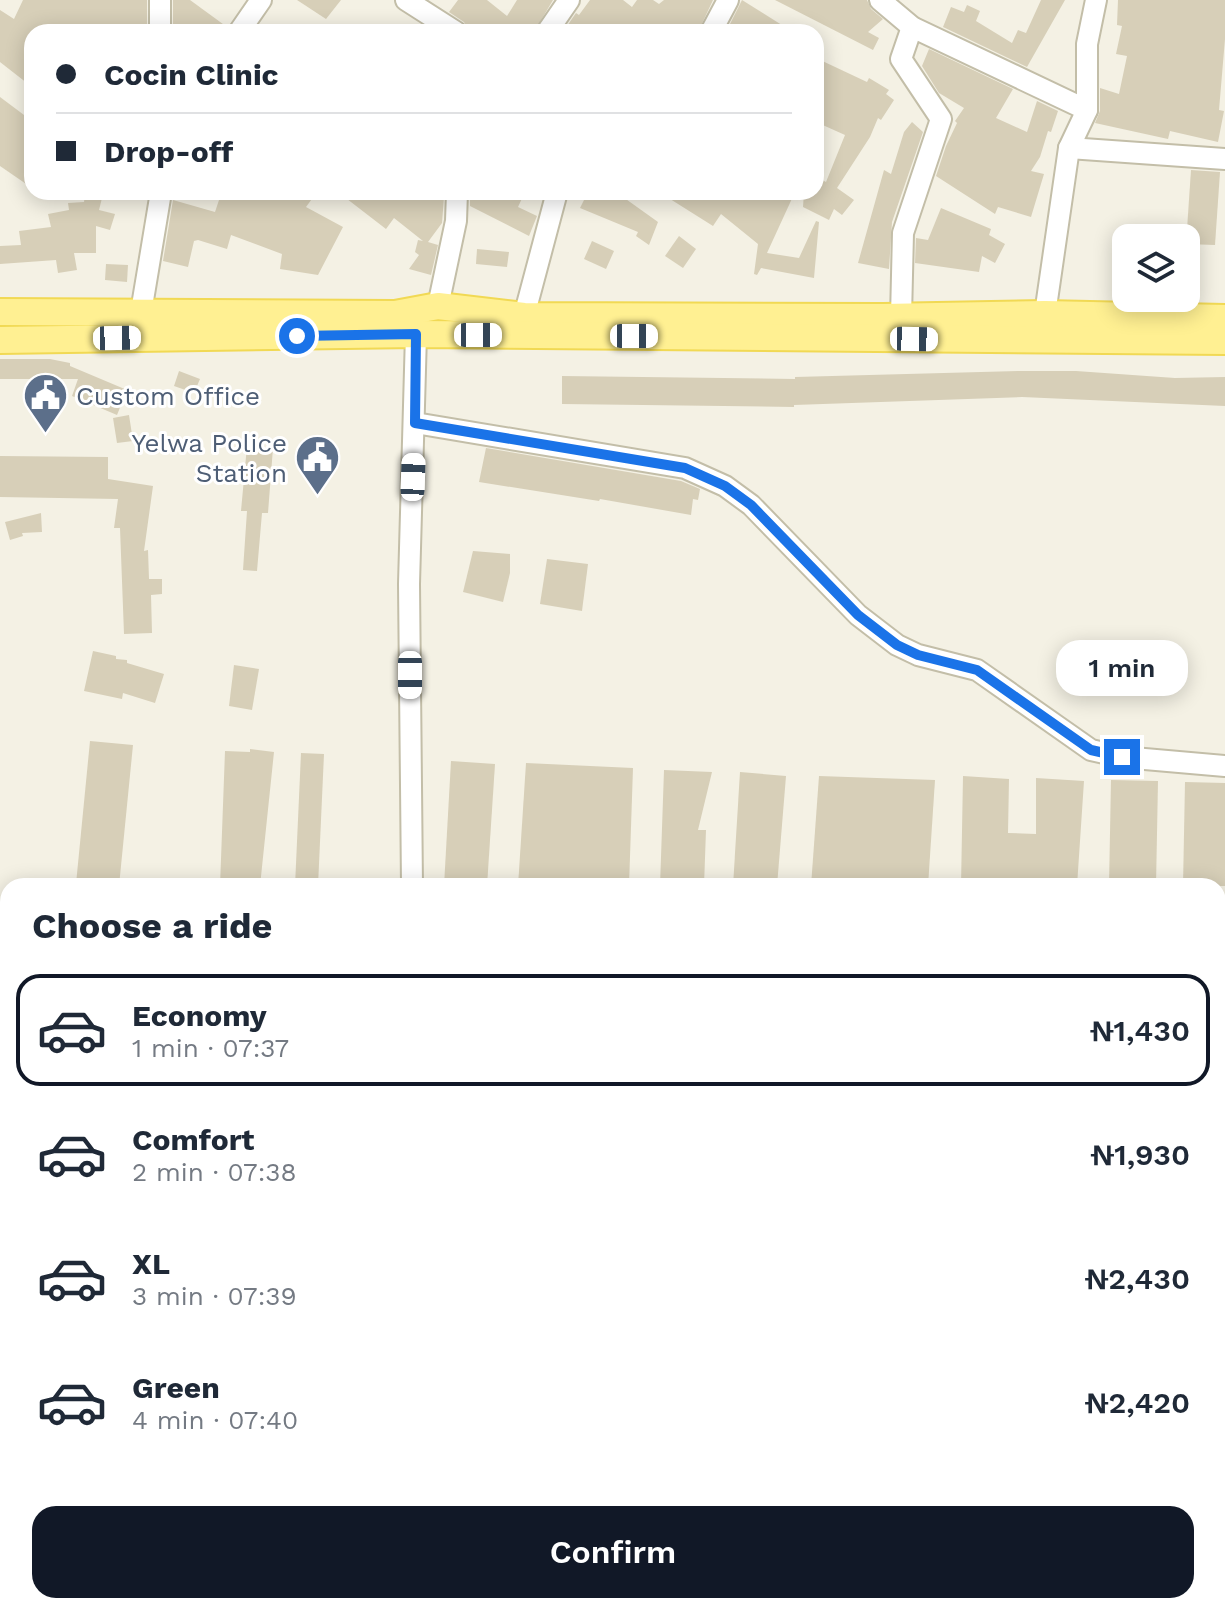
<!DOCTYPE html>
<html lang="en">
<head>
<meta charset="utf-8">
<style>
  :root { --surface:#fff; --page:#f6f6f7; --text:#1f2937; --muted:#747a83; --line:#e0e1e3; --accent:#111827 }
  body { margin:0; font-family:"Work Sans",sans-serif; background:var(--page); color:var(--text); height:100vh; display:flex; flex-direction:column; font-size:30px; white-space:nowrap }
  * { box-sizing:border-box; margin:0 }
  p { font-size:26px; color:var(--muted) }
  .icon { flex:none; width:44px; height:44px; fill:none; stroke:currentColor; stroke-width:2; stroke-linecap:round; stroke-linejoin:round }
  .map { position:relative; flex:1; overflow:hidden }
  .side { position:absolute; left:0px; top:878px; width:1226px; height:736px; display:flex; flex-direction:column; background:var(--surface); border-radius:24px 24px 0 0; box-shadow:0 4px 20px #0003 }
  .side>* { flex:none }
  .guide { position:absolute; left:24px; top:24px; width:800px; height:176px; border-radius:24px; box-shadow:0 4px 20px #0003; display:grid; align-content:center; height:176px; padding:0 32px; background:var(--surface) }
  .controls { position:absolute; left:1112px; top:224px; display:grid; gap:16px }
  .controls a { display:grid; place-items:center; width:88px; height:88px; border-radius:16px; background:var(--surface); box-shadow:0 4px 20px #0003; font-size:40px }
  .end { position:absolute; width:36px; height:36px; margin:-18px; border:10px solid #1a73e8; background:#fff; box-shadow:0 0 0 4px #fff }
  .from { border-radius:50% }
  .bubble { position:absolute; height:56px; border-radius:24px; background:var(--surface); box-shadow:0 4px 20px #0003; font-size:26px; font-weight:600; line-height:56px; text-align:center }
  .car { position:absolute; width:24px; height:48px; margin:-24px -12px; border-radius:10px; box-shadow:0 0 6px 2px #0007; background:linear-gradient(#fff 24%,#345 0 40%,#fff 0 76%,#345 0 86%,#fff 0) }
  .guide b { display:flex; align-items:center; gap:28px; height:76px; font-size:30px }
  .guide b+b { border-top:2px solid var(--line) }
  .guide i { width:20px; height:20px; background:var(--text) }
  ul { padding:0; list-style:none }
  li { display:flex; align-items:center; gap:24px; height:112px; margin:0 16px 12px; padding:0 16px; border:4px solid transparent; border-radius:24px }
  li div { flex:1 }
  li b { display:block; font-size:30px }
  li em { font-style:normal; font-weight:600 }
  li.on { border-color:var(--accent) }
  li>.icon { width:72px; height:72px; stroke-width:1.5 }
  h2 { padding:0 32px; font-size:36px; line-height:96px }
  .primary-button { display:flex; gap:16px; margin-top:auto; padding:16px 32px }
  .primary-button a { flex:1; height:92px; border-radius:24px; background:var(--accent); color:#fff; font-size:32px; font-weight:600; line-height:92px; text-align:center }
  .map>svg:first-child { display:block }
  .building { fill:#d7cfb8 }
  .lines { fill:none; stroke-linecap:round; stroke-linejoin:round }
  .minor-casing { stroke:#c3bea8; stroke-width:24 }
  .major-casing { stroke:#f1d954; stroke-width:30 }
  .minor { stroke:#fff; stroke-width:20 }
  .major { stroke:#fff092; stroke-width:26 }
  .route { stroke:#1a73e8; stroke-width:10 }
  .labels { text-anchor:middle; stroke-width:6; stroke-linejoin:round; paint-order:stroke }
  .service-label { font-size:26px; fill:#4e5e75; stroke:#fff; text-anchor:start }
</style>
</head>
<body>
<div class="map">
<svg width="1225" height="1614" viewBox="0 0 1225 1614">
  <rect width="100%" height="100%" fill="#f4f1e4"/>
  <g class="building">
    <path d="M23 0H147V32H73L63 24 59 32H32V87L0 62V10L14 19Z"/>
    <path d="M173 0H190L227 27 226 32H173Z"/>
    <path d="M297 0H341L326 19Z"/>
    <path d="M458 0H487L507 16 517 0H553L534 32H469L464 22 449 12Z"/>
    <path d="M590 0H623L632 7 637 0H653L659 4 664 0H713L698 32H563L576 13 579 15Z"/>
    <path d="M742 0 793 32H726Z"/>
    <path d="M775 0H867L871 9 883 19 868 32 879 38 873 50Z"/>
    <path d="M1041 0H1065L1027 67 943 27 951 7 964 12 967 5 980 11 976 21 1012 43 1018 30 1026 33Z"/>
    <path d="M1118 0H1225V39L1219 110 1224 111 1218 142 1170 131 1168 139 1095 123 1100 111V88L1119 94 1127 56 1116 54 1122 26 1117 25Z"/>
    <path d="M929 49 1013 89 996 118 1027 132 1037 101 1058 111 1051 132 1048 131 1040 157 1031 171 1044 174 1031 217 998 207 995 214 936 176 946 146 957 123 955 121 964 108 939 93 922 66Z"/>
    <path d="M816 58 867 82 869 78 889 90 886 94 894 100 881 120 878 118 870 137 837 188 854 200 842 215 834 209 829 220 803 207 804 192H816V176L826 182 845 135 816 122Z"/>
    <path d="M0 97 32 121V188L0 166Z"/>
    <path d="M912 122 923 132 892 222 889 269 858 263 884 170 891 174 904 132Z"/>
    <path d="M1191 170 1220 172 1215 245 1186 244Z"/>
    <path d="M232 192H317L306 207 343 227 318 275 280 269 282 254 231 235 227 249 198 240 194 241 188 267 163 261 173 200 215 212 220 197 230 200Z"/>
    <path d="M338 192H437L444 197 442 223 428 242 438 245 431 275 409 269 419 255 415 252 418 240 423 241 394 218 386 229Z"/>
    <path d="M470 192H525L518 207 537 216 529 236 470 206Z"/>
    <path d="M588 192H616L658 222 649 245 636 236 638 232 580 208Z"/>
    <path d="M659 192H795L767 253 799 258 816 221 819 222 814 278 761 268 757 275 754 274 758 244 721 214 713 226Z"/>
    <path d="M85 194 102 198 99 210 115 214 110 230 96 226V253H74L77 270 58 273 56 260 0 264V246L21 245 19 231 51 227 48 214 69 210 68 203 84 202Z"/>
    <path d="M941 208 991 229 989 235 1005 244 995 263 982 256 979 272 915 263 916 238 928 240Z"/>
    <path d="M679 236 696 249 683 268 665 256Z"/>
    <path d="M592 241 614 251 606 269 584 259Z"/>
    <path d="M477 249 509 252 507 267 476 264Z"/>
    <path d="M106 264 128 265 127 282 105 280Z"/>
    <path d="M0 359H50L70 363V366L127 390 117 415 72 396 78 379H0Z"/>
    <path d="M179 371 200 379 194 393 174 386Z"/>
    <path d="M1019 371H1076L1175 378 1225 377V406L1022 397 794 405V407L562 404V376L795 379V377Z"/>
    <path d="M129 415 133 441 117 443 113 418Z"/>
    <path d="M247 446 273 448 268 513H262L257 571 243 570 247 511H241Z"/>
    <path d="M486 448 681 481 700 489 698 500 693 499 691 515 600 499 599 501 479 482Z"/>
    <path d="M0 456 108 457V479L153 486 144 551 148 550 149 579H162V594L151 595 152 633 124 634 120 528H114L118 499 0 497Z"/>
    <path d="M41 513 42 532 22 533 23 536 10 540 5 522Z"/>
    <path d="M473 551 510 554V573L503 602 463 592Z"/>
    <path d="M547 559 588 564 582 611 540 604Z"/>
    <path d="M93 651 116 656V659L127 660V663L164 674 155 703 123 693 122 699 84 691Z"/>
    <path d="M234 665 259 669 252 710 229 706Z"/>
    <path d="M90 741 133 745 119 886 76 884Z"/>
    <path d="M250 749 274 752 260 886H220L225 751 250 752Z"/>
    <path d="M301 753 324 754 318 886H295Z"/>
    <path d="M451 761 495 764 487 886H444Z"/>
    <path d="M526 763 633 768 629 886H518Z"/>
    <path d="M664 770 712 772 698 830H706L704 886H660Z"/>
    <path d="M740 772 786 776 777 886H733Z"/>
    <path d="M819 776 935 780 928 886H811Z"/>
    <path d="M963 776 1009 779 1008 833 1036 834V778L1084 781 1077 886H961Z"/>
    <path d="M1111 780 1158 781 1156 886H1109Z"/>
    <path d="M1185 782 1225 783V886H1183Z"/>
  </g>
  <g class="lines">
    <defs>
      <g id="minor">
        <path d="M406 0 456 32"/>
        <path d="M880 0 912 27 1087 110"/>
        <path d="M160 32V0"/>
        <path d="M239 32 261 0"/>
        <path d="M547 32 569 0"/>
        <path d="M711 32 728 0"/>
        <path d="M1069 148 1225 159"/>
        <path d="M438 306 456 221 457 192"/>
        <path d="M141 312 161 192"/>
        <path d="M1045 314 1069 148 1087 110V44L1096 0"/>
        <path d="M524 316 557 192"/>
        <path d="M901 317 903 233 941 119 901 59 912 27"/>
        <path d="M415 423 685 468 725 486 751 505 858 615 897 645 918 655 977 670 1091 750 1122 757 1225 766"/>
        <path d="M412 886 409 584 416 334"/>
        <path d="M1218 1305 1225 1304"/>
      </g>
      <g id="major">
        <path d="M0 312 395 314 438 306 524 316 883 317 1045 314 1225 318"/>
        <path d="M0 340 416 334 1225 341"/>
      </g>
    </defs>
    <use href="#minor" class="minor-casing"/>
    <use href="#major" class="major-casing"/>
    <use href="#minor" class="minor"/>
    <use href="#major" class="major"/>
  </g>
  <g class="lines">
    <path class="route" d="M297 336 416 334 415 423 685 468 725 486 751 505 858 615 897 645 918 655 977 670 1091 750 1122 757"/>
  </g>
  <defs>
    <symbol id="civic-pin" viewBox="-11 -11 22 30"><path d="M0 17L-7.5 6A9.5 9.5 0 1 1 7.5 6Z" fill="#5c6f8a" stroke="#fff"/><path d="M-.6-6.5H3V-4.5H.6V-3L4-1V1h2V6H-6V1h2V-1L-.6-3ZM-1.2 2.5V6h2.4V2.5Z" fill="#fff"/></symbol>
  </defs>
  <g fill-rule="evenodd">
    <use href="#civic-pin" x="20" y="370" width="51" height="69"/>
    <use href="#civic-pin" x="292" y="432" width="51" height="69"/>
  </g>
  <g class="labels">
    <g class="service-label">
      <text x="76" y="405">Custom Office</text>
      <text x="287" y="452" text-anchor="end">Yelwa Police<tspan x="287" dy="30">Station</tspan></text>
    </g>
  </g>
</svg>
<div class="controls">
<a><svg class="icon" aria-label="layers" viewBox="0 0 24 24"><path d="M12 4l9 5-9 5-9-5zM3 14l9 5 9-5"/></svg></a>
</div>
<i class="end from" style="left:297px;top:336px"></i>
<i class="end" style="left:1122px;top:757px"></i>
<div class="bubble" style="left:1056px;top:640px;width:132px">1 min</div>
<i class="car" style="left:478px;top:335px;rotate:90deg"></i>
<i class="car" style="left:634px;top:336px;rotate:90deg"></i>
<i class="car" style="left:117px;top:338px;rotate:89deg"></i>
<i class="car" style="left:914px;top:339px;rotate:91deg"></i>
<i class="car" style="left:413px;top:477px;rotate:2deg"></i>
<i class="car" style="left:410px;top:675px;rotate:180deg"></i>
<div class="guide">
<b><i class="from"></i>Cocin Clinic</b>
<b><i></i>Drop-off</b>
</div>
<section class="side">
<h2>Choose a ride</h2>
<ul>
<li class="on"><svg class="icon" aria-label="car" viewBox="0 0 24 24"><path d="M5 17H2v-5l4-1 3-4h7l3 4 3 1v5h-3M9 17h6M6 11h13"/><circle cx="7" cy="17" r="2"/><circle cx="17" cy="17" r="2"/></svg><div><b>Economy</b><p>1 min · 07:37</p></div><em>₦1,430</em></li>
<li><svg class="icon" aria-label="car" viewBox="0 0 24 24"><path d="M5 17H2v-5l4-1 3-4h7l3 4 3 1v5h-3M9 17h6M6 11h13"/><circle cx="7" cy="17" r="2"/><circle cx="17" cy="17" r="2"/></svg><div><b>Comfort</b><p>2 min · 07:38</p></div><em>₦1,930</em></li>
<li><svg class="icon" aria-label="car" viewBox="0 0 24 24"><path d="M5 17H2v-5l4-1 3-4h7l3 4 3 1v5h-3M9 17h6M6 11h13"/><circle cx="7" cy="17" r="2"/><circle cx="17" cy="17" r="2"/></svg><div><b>XL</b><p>3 min · 07:39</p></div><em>₦2,430</em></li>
<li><svg class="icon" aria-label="car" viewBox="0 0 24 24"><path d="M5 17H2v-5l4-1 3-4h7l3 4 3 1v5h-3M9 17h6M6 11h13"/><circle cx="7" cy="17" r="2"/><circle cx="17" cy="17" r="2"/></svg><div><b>Green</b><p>4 min · 07:40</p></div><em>₦2,420</em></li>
</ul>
<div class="primary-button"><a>Confirm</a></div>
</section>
</div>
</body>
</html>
